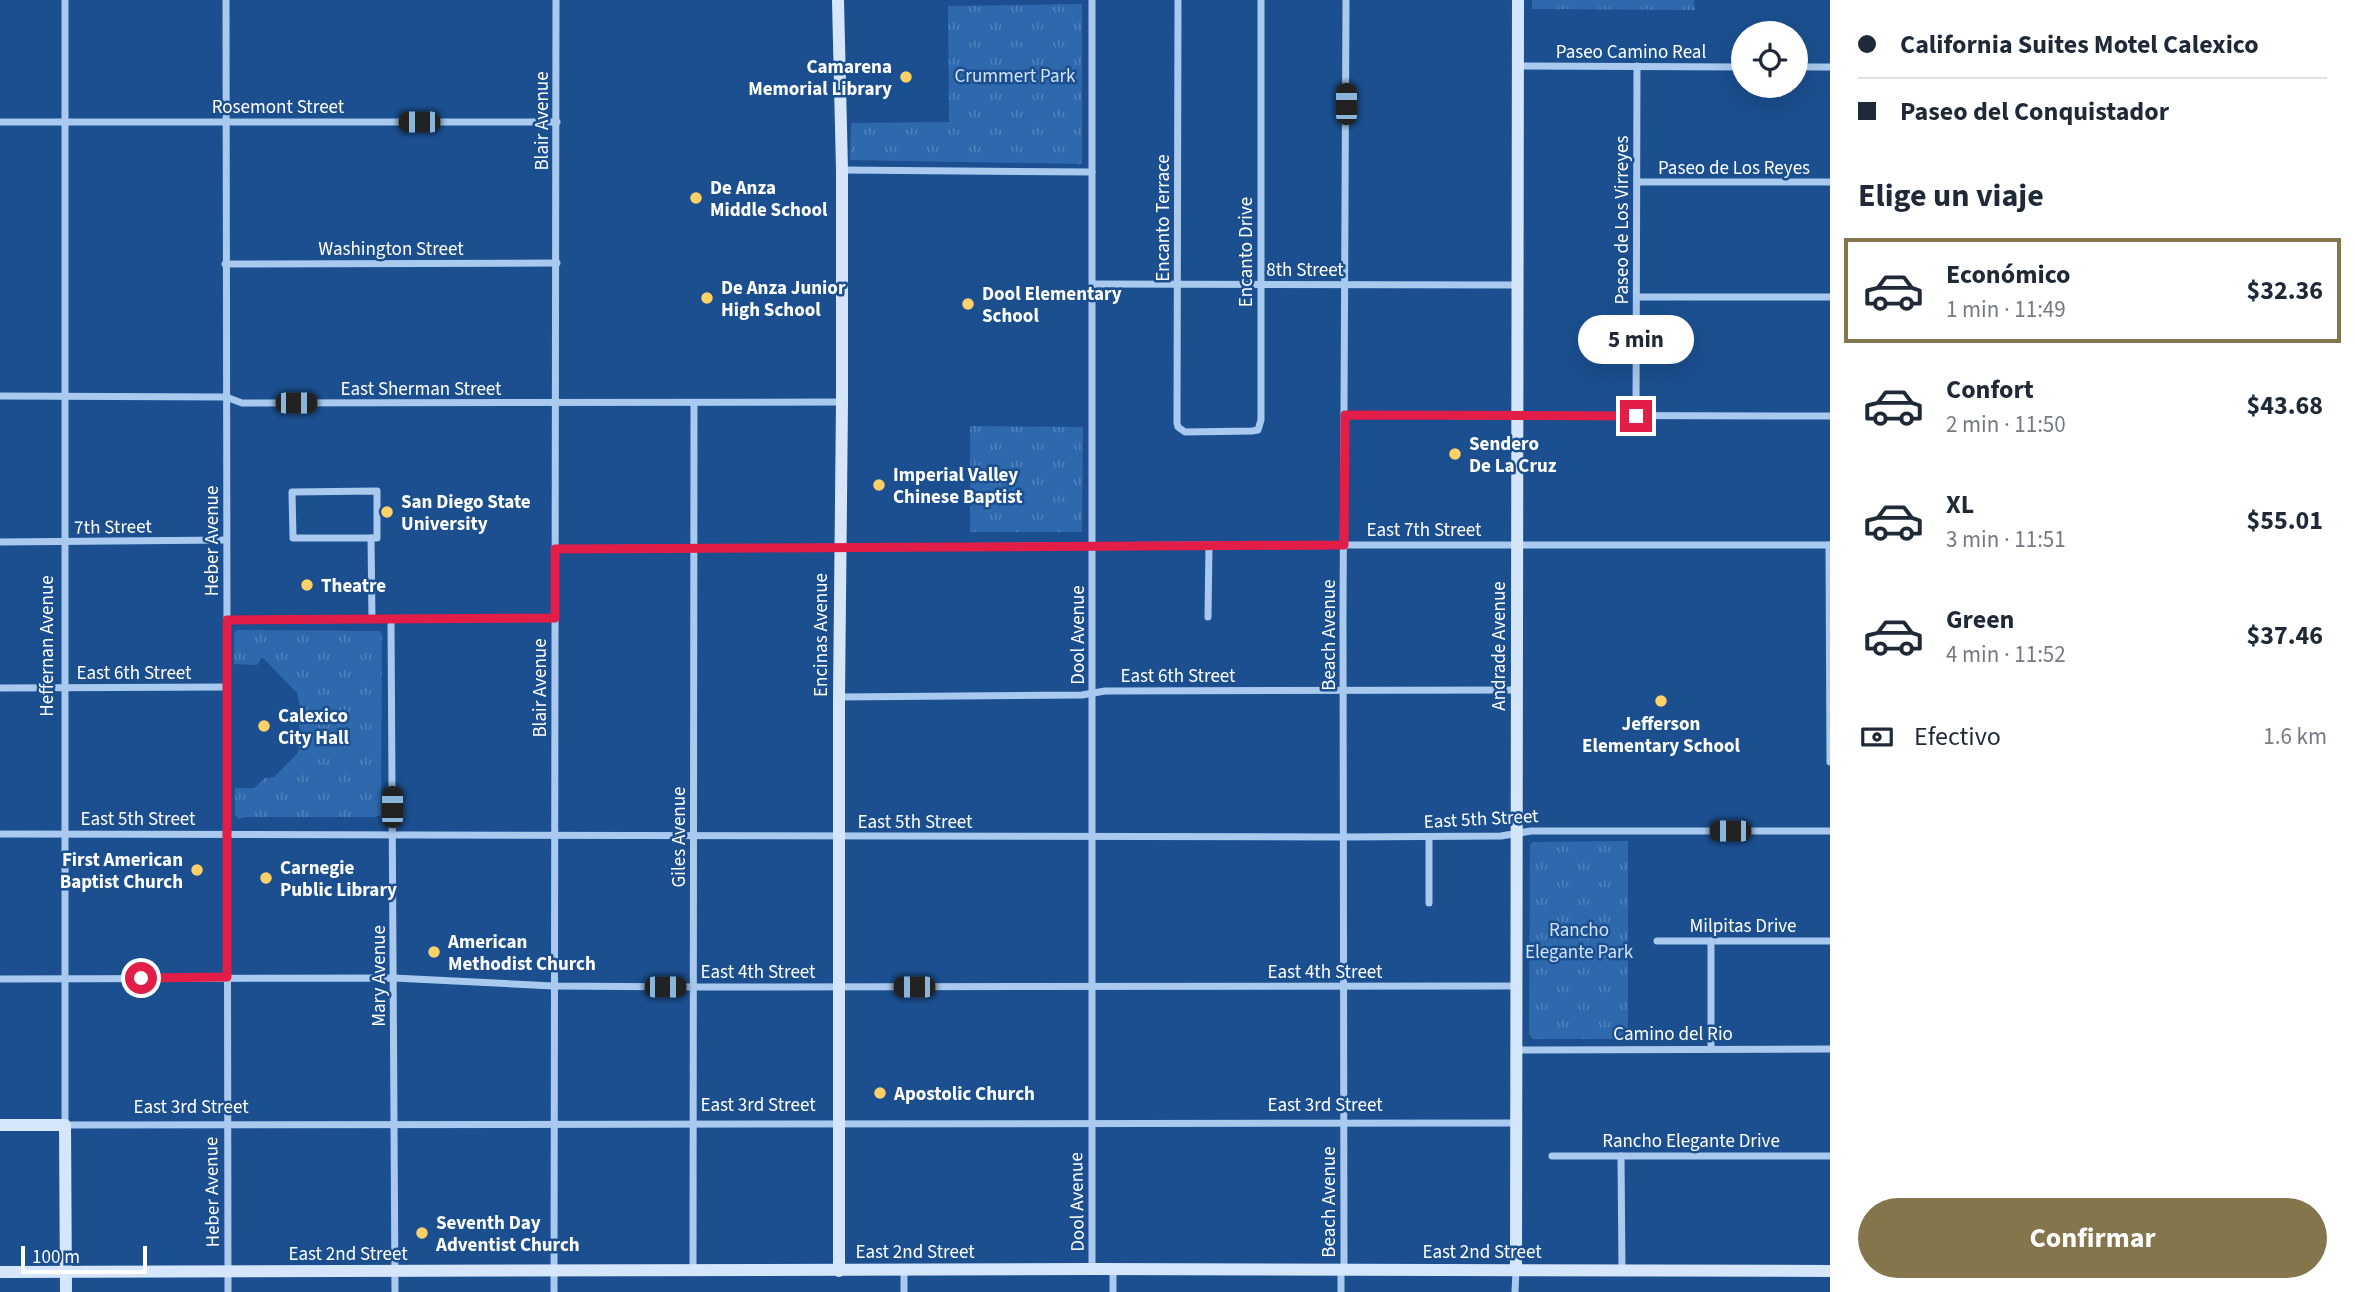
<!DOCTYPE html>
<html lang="es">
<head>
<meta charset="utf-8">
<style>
  :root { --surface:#fff; --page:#f6f6f7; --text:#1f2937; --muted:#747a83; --line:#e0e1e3; --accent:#84754c }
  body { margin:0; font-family:"Source Sans 3",sans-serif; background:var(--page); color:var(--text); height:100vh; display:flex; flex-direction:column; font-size:26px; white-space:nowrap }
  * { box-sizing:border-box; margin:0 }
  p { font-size:23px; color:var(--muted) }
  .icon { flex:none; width:38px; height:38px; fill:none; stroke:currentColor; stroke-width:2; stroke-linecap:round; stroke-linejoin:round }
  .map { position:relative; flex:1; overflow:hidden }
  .panel { display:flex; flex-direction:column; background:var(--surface); width:525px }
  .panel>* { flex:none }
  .top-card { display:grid; align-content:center; height:154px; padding:0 28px; background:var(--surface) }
  .controls { position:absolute; left:1731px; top:21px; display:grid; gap:14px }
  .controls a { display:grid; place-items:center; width:77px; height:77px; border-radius:50%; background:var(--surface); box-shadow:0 7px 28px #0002; font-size:35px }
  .scale { position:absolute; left:21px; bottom:18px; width:126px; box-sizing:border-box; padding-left:7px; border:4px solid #fff; border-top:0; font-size:19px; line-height:24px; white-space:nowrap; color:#fff; -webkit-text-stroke:5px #1b4f8f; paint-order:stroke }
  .end { position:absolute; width:32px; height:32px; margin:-16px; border:9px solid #e11d48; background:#fff; box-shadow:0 0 0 4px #fff }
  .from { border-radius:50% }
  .bubble { position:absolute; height:49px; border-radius:24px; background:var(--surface); box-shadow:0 7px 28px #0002; font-size:23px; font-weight:700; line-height:49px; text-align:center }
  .car { position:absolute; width:21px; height:42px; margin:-21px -10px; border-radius:9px; box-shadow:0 0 5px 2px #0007; background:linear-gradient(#222 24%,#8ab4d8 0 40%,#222 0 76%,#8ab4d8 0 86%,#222 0) }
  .top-card b { display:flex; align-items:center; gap:24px; height:66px; font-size:26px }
  .top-card b+b { border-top:2px solid var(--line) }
  .top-card i { width:18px; height:18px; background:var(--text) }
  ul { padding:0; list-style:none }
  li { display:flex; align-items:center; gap:21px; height:105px; margin:0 14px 10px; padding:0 14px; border:4px solid transparent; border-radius:0px }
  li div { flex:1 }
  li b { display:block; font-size:26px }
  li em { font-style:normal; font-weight:700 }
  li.active { border-color:var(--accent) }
  li>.icon { width:63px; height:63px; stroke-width:1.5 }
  h2 { padding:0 28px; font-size:32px; line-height:84px }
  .pay { display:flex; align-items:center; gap:18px; height:77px; padding:0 28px; font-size:26px }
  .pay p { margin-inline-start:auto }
  .primary-button { display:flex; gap:14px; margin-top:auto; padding:14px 28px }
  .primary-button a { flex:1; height:80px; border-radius:42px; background:var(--accent); color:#fff; font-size:28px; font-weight:700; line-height:80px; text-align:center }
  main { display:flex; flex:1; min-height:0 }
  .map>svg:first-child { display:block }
  .grass { fill:url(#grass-tufts) }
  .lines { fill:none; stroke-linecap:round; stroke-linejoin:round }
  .street { stroke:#a9c9ee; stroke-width:7 }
  .secondary { stroke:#d6e6fa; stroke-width:12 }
  .route { stroke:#e11d48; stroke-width:9 }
  .poi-dot { fill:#ffd166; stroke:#1b4f8f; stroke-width:2.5 }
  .labels { text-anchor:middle; stroke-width:5; stroke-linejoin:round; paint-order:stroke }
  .street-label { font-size:19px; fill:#fff; stroke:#1b4f8f }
  .poi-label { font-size:19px; font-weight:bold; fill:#fff; stroke:#1b4f8f; text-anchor:start }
  .park-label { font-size:19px; fill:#cfe3fa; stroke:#1b4f8f }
</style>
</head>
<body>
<main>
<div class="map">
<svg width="1830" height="1292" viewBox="0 0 1830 1292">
  <defs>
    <pattern id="grass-tufts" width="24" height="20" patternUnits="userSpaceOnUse" patternTransform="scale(1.75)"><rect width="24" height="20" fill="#2e69ad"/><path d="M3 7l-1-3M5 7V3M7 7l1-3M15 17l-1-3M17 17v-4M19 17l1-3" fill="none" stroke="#4d80b9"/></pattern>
  </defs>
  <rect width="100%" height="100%" fill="#1b4f8f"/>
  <g class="grass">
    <path d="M1532 0H1694L1695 10 1532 9Z"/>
    <path d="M1082 4V164L850 160 851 123 949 122 948 6Z"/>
    <path d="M970 426 1083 427 1082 532H970Z"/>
    <path d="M237 630 380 631 382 635 381 815 375 817H245L239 819 235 815V788H254L265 778 274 777 296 755 299 749V702L297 693 262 657 257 665 234 664V633Z"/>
    <path d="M1628 841V1039H1533L1529 1034 1530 845 1533 842Z"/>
  </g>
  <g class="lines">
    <g class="street">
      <path d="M65 0V1125L1516 1123"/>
      <path d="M226 0 228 1292"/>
      <path d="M1092 0V1269"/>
      <path d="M1178 0 1177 423 1178 427 1185 432 1252 431 1258 430 1261 420V0"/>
      <path d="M1519 66 1743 67"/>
      <path d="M1796 67H1830"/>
      <path d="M0 122H557"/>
      <path d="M842 170 1092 172"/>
      <path d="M1637 182H1830"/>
      <path d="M225 264 557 263"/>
      <path d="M1093 284 1518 285"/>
      <path d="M1637 297H1830"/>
      <path d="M0 396 226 397 242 403 842 402"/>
      <path d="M1345 415 1830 416"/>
      <path d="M1636 416 1637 66"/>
      <path d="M377 491V538H293L292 492Z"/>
      <path d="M371 538 372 619"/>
      <path d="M0 542 226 540"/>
      <path d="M1829 545 1830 762"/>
      <path d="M555 549 1209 545H1830"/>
      <path d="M1208 617 1209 545"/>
      <path d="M391 619 395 1292"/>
      <path d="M227 620 555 618"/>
      <path d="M0 688 227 687"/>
      <path d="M839 697 1082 695 1105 691 1518 690"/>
      <path d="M0 834 1344 837 1501 836 1531 831H1830"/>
      <path d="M1429 903V837"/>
      <path d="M1657 941H1830"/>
      <path d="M1711 941V1049"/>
      <path d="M0 979 394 978 553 986 693 987 1516 986"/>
      <path d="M1516 1050 1830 1049"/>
      <path d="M1552 1156H1830"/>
      <path d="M1621 1156 1622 1271"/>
      <path d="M1341 1269V1292"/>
      <path d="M1344 1269 1343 617 1346 0"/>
      <path d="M904 1270V1292"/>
      <path d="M693 1271 694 403"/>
      <path d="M554 1292 556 0"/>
      <path d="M1113 1292V1269"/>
      <path d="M1515 1292 1516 1270"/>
    </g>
    <g class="secondary">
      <path d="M838 0 842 170V402L839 697V1271"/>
      <path d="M0 1125H65L66 1292"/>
      <path d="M1516 1270 1518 0"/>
      <path d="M0 1272 1092 1269 1830 1271"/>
    </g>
  </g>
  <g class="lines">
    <path class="route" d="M141 978 227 977V620L555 618V549L1344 545 1345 415 1636 416"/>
  </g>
  <g class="poi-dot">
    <circle cx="906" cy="77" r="7"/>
    <circle cx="696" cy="198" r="7"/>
    <circle cx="707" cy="298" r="7"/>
    <circle cx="968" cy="304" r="7"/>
    <circle cx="1455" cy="454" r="7"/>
    <circle cx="879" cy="485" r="7"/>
    <circle cx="387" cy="512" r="7"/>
    <circle cx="307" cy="585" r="7"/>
    <circle cx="1661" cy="701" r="7"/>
    <circle cx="264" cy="726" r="7"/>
    <circle cx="197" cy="870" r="7"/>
    <circle cx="266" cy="878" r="7"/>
    <circle cx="434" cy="952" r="7"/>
    <circle cx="880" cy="1093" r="7"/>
    <circle cx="422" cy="1233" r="7"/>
  </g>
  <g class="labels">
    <g class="street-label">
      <text x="1631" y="58">Paseo Camino Real</text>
      <text x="278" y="113">Rosemont Street</text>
      <text transform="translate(541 121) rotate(-90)" y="7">Blair Avenue</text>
      <text x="1734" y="174">Paseo de Los Reyes</text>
      <text transform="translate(1162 218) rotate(-90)" y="7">Encanto Terrace</text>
      <text transform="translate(1621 220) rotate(-90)" y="7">Paseo de Los Virreyes</text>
      <text x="391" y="255">Washington Street</text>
      <text transform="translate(1245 252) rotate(-90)" y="7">Encanto Drive</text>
      <text x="1305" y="276">8th Street</text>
      <text x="421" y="395">East Sherman Street</text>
      <text transform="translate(113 526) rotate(-1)" y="7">7th Street</text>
      <text x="1424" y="536">East 7th Street</text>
      <text transform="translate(211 541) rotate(-90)" y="7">Heber Avenue</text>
      <text transform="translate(820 635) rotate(-90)" y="7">Encinas Avenue</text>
      <text transform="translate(1077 635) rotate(-90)" y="7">Dool Avenue</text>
      <text transform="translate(1328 635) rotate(-90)" y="7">Beach Avenue</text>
      <text transform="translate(46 646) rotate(-90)" y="7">Heffernan Avenue</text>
      <text transform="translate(1498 646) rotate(-90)" y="7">Andrade Avenue</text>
      <text x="134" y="679">East 6th Street</text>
      <text x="1178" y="682">East 6th Street</text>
      <text transform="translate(539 688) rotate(-90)" y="7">Blair Avenue</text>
      <text x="138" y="825">East 5th Street</text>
      <text transform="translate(1481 818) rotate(-3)" y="7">East 5th Street</text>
      <text x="915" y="828">East 5th Street</text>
      <text transform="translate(678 837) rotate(-90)" y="7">Giles Avenue</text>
      <text x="1743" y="932">Milpitas Drive</text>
      <text x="758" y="978">East 4th Street</text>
      <text x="1325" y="978">East 4th Street</text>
      <text transform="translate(378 976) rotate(-90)" y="7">Mary Avenue</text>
      <text x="1673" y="1040">Camino del Rio</text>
      <text x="758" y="1111">East 3rd Street</text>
      <text x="1325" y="1111">East 3rd Street</text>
      <text x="191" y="1113">East 3rd Street</text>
      <text x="1691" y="1147">Rancho Elegante Drive</text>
      <text transform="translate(211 1192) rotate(-91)" y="7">Heber Avenue</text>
      <text transform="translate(1076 1202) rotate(-91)" y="7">Dool Avenue</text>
      <text transform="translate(1328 1202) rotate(-90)" y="7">Beach Avenue</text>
      <text x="915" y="1258">East 2nd Street</text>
      <text x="1482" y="1258">East 2nd Street</text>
      <text x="348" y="1260">East 2nd Street</text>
    </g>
    <g class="poi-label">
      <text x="892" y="73" text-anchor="end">Camarena<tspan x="892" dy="22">Memorial Library</tspan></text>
      <text x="710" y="194">De Anza<tspan x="710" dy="22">Middle School</tspan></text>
      <text x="721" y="294">De Anza Junior<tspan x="721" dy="22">High School</tspan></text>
      <text x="982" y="300">Dool Elementary<tspan x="982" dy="22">School</tspan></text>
      <text x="1469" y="450">Sendero<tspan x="1469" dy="22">De La Cruz</tspan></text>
      <text x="893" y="481">Imperial Valley<tspan x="893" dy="22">Chinese Baptist</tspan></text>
      <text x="401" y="508">San Diego State<tspan x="401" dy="22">University</tspan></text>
      <text x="321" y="592">Theatre</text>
      <text x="278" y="722">Calexico<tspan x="278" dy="22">City Hall</tspan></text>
      <text x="1661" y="730" text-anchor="middle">Jefferson<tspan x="1661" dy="22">Elementary School</tspan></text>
      <text x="183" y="866" text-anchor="end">First American<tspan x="183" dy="22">Baptist Church</tspan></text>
      <text x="280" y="874">Carnegie<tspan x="280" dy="22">Public Library</tspan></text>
      <text x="448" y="948">American<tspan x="448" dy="22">Methodist Church</tspan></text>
      <text x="894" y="1100">Apostolic Church</text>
      <text x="436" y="1229">Seventh Day<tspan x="436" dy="22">Adventist Church</tspan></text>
    </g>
    <g class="park-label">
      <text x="1015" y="82">Crummert Park</text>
      <text x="1579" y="936">Rancho<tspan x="1579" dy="22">Elegante Park</tspan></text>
    </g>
  </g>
</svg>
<div class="controls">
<a><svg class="icon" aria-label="locate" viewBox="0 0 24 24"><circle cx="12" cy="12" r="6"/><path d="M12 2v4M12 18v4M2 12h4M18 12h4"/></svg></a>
</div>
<div class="scale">100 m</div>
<i class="end from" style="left:141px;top:978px"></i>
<i class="end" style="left:1636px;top:416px"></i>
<div class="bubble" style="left:1578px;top:315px;width:116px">5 min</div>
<i class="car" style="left:1346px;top:104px;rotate:0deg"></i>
<i class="car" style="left:419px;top:122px;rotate:270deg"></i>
<i class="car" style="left:296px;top:403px;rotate:90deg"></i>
<i class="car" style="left:392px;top:807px;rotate:0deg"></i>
<i class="car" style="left:1730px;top:831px;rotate:270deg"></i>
<i class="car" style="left:665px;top:987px;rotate:90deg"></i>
<i class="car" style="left:914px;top:987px;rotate:270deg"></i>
</div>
<section class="panel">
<div class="top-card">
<b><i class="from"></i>California Suites Motel Calexico</b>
<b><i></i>Paseo del Conquistador</b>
</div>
<h2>Elige un viaje</h2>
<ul>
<li class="active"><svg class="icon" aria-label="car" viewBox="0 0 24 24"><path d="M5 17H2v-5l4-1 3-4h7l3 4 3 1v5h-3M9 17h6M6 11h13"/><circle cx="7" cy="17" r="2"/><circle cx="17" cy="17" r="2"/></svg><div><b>Económico</b><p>1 min · 11:49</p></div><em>$32.36</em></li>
<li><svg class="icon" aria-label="car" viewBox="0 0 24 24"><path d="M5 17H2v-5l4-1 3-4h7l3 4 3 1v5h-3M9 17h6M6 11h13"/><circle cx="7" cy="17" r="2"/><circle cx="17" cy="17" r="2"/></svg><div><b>Confort</b><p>2 min · 11:50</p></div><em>$43.68</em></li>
<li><svg class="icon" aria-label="car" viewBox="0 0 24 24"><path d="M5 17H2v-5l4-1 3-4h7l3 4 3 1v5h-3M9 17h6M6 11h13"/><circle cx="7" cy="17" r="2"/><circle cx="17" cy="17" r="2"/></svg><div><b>XL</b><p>3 min · 11:51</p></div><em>$55.01</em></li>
<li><svg class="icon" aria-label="car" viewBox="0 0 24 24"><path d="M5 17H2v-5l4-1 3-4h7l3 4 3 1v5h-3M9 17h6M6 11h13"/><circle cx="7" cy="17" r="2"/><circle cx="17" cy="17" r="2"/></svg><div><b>Green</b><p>4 min · 11:52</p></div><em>$37.46</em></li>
</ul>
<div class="pay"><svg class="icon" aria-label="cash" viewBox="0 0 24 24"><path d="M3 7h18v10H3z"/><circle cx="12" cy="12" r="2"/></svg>Efectivo<p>1.6 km</p></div>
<div class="primary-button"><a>Confirmar</a></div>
</section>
</main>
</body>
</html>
